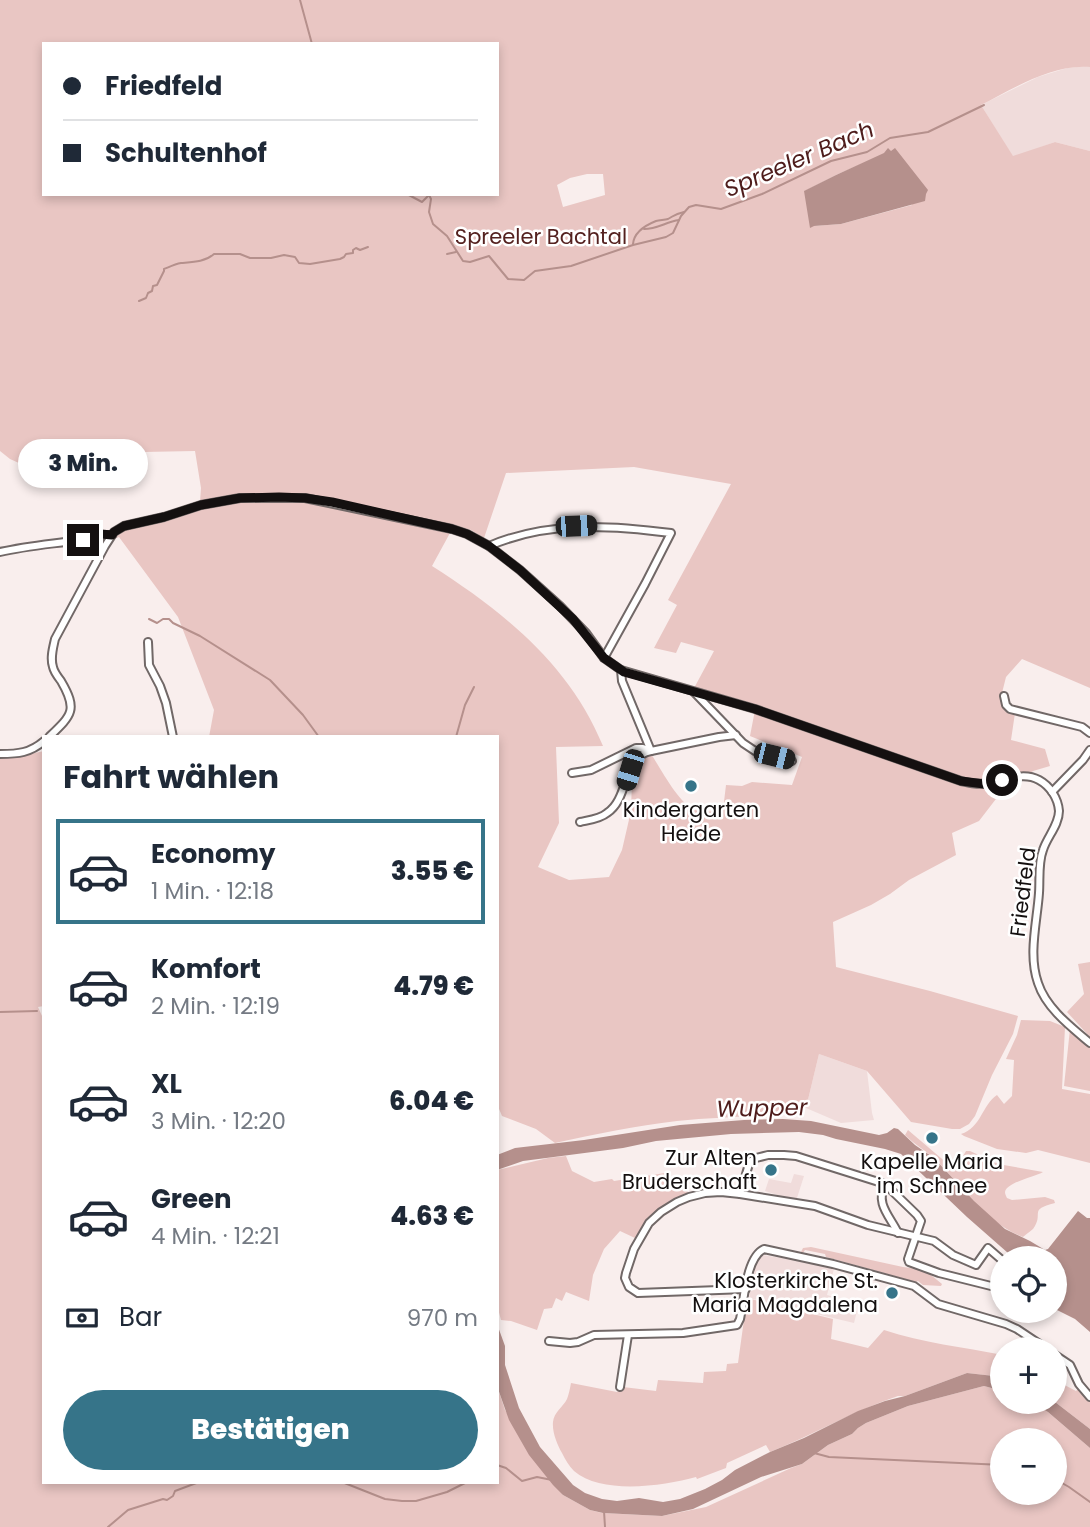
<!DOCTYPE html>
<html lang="de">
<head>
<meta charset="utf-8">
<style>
  :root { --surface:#fff; --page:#f6f6f7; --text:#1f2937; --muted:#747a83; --line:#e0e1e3; --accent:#367489 }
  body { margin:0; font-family:Poppins,sans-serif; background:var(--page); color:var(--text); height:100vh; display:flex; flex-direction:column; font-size:26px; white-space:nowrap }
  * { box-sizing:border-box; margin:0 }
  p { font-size:23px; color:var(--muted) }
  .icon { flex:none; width:38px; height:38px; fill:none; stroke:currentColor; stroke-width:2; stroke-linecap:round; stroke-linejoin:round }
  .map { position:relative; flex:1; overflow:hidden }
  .panel { position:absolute; left:42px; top:735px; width:457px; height:749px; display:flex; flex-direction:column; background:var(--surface); border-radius:0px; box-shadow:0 4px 10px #0003 }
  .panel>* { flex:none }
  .banner { position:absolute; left:42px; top:42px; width:457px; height:154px; border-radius:0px; box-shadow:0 4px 10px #0003; display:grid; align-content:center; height:154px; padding:0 21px; background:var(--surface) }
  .buttons { position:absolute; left:990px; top:1246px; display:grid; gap:14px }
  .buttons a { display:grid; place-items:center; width:77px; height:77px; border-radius:50%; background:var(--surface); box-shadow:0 4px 10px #0003; font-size:35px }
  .end { position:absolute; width:32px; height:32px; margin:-16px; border:9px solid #141010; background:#fff; box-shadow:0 0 0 4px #fff }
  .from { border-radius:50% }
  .bubble { position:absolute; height:49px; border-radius:24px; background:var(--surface); box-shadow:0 4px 10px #0003; font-size:23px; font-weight:800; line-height:49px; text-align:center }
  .car { position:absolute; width:21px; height:42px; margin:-21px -10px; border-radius:9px; box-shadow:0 0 5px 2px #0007; background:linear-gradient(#222 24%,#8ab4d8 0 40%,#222 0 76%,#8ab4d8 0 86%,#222 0) }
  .banner b { display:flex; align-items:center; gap:24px; height:66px; font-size:26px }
  .banner b+b { border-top:2px solid var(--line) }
  .banner i { width:18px; height:18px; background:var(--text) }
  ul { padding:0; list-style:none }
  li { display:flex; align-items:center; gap:21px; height:105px; margin:0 14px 10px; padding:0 7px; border:4px solid transparent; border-radius:0px }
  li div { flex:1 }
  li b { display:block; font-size:26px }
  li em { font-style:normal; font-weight:800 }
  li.on { border-color:var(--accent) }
  li>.icon { width:63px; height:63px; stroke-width:1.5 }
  h2 { padding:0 21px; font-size:32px; line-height:84px }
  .pay { display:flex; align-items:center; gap:18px; height:77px; padding:0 21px; font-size:26px }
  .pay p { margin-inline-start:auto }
  .primary-button { display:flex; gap:14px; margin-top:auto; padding:14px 21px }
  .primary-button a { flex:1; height:80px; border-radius:42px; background:var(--accent); color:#fff; font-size:28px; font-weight:800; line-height:80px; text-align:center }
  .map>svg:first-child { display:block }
  .built { fill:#f0dcdb }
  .green { fill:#e9c6c3; fill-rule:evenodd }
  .water { fill:#b5908c }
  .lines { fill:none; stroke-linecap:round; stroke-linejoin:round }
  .stream { stroke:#b5908c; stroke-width:2 }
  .minor-casing { stroke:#716867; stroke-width:10 }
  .minor { stroke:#fff; stroke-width:6 }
  .route { stroke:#141010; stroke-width:9 }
  .poi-dot { fill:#367489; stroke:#fff; stroke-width:2.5 }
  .labels { text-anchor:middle; stroke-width:5; stroke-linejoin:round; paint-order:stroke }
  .park-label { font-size:21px; fill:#54211f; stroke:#fff }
  .poi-label { font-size:21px; fill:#141010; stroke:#fff }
  .street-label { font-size:21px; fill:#141010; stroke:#fff }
  .water-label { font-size:23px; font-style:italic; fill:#4e1c1b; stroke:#fff }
</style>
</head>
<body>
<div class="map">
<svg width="1090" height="1527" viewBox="0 0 1090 1527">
  <rect width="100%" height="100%" fill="#f9eeed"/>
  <g class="built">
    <path d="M1086 66 1090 67V151L1055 142 1013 157 981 105 1038 77 1067 68Z"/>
    <path d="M819 1054 867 1071 872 1113 874 1120 841 1123 806 1108Z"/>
    <path d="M794 1174 804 1176 796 1201 765 1191 769 1179 791 1183Z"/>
    <path d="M762 1255 814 1263 834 1269 827 1295 834 1297 833 1307 836 1305 857 1311 854 1323 749 1298 756 1261Z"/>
  </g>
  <g class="green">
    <path d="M0 0H1090V67C1052 64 1014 88 981 105L1013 156 1055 142 1090 151V688L1022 659 1006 677 1001 697 1015 713 1011 740 1045 749 1050 766 1033 771 999 795 979 821 952 833 956 855 909 880 890 894 871 905 833 922 836 967 930 991 1018 1016 1013 1034 992 1075 975 1116 969 1124 960 1129H952L911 1122 867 1071 819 1054 806 1108C764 1118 720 1116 677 1121 636 1126 595 1134 555 1143L536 1129 502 1116 497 1104V737H209L214 710 178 617 119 537 112 540 115 535 125 529 167 519 205 507 241 502 280 501H305L331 505 450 533 432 566C504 612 570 665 603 746L556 747 559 823 538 867 569 880 609 877 622 850 631 811 632 779 641 761 651 754C661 769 679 804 695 810 703 813 715 811 723 810L726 785 742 786 752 782 792 785 802 757 750 736 755 710 693 690 714 651 681 642 676 653 654 648 677 605 668 600 731 484 634 467 506 473 484 538 471 530 454 525 429 522 331 498 304 494 237 496 200 502 201 488 195 451 143 452 93 466 75 479 69 475 63 483 10 459 0 451ZM44 44H497V194H44ZM891 151 912 205 841 224 814 226 805 191 836 175ZM587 174H603L605 195 563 207 557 185 570 178Z"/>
    <path d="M44 751V1006L38 1007 42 1016 44 1017V1482H497V1386L505 1410 563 1495 590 1510 602 1513 662 1516 706 1507 791 1468 802 1464 828 1445 852 1434 858 1428 866 1423 908 1406 984 1386 1003 1391V1402H1032L1048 1412 1090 1448V1527H0V756H21ZM1003 1440H1055V1493H1003Z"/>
    <path d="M1090 962V1037L1067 1012 1084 994 1078 964Z"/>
    <path d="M1021 1020 1050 1021 1065 1027 1062 1089 1090 1094V1163L1038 1150 1026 1153 997 1149 964 1136 961 1134C981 1128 982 1105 997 1095L1004 1104 1012 1096 1014 1060 1006 1059 1017 1035Z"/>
    <path d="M1070 1029 1090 1047V1091L1064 1086Z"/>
    <path d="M908 1130 955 1170 966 1151H970L998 1164 1043 1172C1035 1177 1007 1182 1005 1192 1005 1194 1006 1196 1007 1198L1012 1200 1045 1197 1054 1200 1055 1203C1027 1210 1045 1213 1033 1229 1032 1230 1024 1236 1023 1237 987 1224 962 1186 936 1160 926 1151 914 1144 905 1135Z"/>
    <path d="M566 1156 572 1171 594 1182 612 1179 614 1181 665 1173 669 1190 687 1189 688 1194C666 1205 649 1217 635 1238L620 1231 604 1249 593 1275 589 1301 566 1292 562 1301 556 1298 552 1308 544 1309 537 1330 511 1321 501 1320 497 1305V1170L548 1158Z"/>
    <path d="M811 1247 903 1267 918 1269 926 1271 942 1284 941 1286 923 1285 918 1281 916 1282 826 1257 825 1254 805 1250 803 1253 801 1252 803 1248Z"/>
    <path d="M747 1298 833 1319 831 1339 868 1348 884 1330C923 1343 963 1347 1003 1355V1377L967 1373 905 1396H898C853 1411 813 1435 770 1452L766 1445 727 1463 726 1468 697 1479 696 1477C663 1486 602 1495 574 1471 569 1466 565 1459 562 1453 557 1444 552 1432 553 1422 554 1412 563 1407 567 1399 569 1394 570 1388 571 1383L617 1392 623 1387 656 1391 658 1380 703 1383 704 1372 726 1371 727 1364 738 1363Z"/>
    <path d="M1055 1380 1076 1391 1078 1389 1090 1401V1429L1055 1402Z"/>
  </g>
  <g class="water">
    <path d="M888 148 891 151 895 148 928 190 926 194 925 201 841 224 814 226 810 228 804 191 836 175 884 153Z"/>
    <path d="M783 1119 811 1121 879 1135 887 1133 894 1128 898 1129 915 1145 934 1158 974 1201 1005 1229 1030 1241 1045 1250 1048 1249 1078 1211 1087 1218H1090V1332L1075 1319 1055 1309V1258H1016L1008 1253 967 1217 905 1158 901 1154 885 1149 836 1139 823 1135 799 1132 731 1134 656 1141 623 1148 523 1161 497 1170V1155L515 1148 584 1140 680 1125 744 1120Z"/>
    <path d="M497 1324 505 1346V1365L519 1408 540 1447 573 1485 585 1493 602 1499 617 1501 639 1498 663 1502 680 1499 705 1489 722 1480 735 1470 770 1452 804 1438 858 1411 885 1401 905 1396 967 1373 1003 1377V1391L984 1386 908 1406 866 1423 858 1428 852 1434 828 1445 802 1464 761 1477 693 1509 662 1516 603 1513 590 1510 563 1495 553 1485 529 1455 509 1420 497 1386Z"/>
    <path d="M1032 1402H1055L1090 1429V1448L1048 1412Z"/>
  </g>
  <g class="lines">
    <g class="stream">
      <path d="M300 0 312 44"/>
      <path d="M407 194 422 202 429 195 431 199 429 212 433 224 447 236 463 261 470 262 489 256 508 279 524 280 535 271 571 266 633 245 666 237 673 233 681 216 689 207 696 205 721 209 762 194 831 161 867 152 890 138 928 132 984 105"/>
      <path d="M644 229C657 229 666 222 679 220"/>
      <path d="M633 244C634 232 646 225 656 221 660 220 664 220 668 219 675 215 675 214 684 212"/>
      <path d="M447 254 456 252"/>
      <path d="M139 301 146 298 148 293 152 291 153 286 157 285 164 271V269C169 267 175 264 181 263 192 262 205 262 214 254H240L250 258H271L284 255 295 257 299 263 310 264 340 259 344 257 346 254 353 253V250L356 248 360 250 368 247"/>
      <path d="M149 619 157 623 163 619H169L173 623 200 636 270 680 303 715 319 737"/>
      <path d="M456 737 465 705 474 687"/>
      <path d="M0 1012 37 1011"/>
      <path d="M814 1453 829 1457 1003 1465"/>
      <path d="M497 1465 506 1468 522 1481 537 1477 552 1480"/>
      <path d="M1055 1479 1069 1487 1090 1502"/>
      <path d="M342 1482 385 1499 402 1501H416L447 1492 467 1482"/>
      <path d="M604 1511 605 1527"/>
      <path d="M108 1527 128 1510 163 1499 167 1500 173 1496 175 1491 199 1482"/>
    </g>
    <defs>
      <g id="minor">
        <path d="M489 546C547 521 609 525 671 533L645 584 604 658"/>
        <path d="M0 552C26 546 52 544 79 540 91 538 99 534 112 535"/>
        <path d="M148 642 149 665 160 686 166 703 173 737"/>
        <path d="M621 670 622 681 651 751 719 737 736 735"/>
        <path d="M694 692 743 743 755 751 792 761"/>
        <path d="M1004 696 1006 705 1010 709 1082 727 1090 733"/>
        <path d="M49 737C72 715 78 710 61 681 58 677 54 672 53 667 50 658 53 648 55 639L105 546 114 532 124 526 164 517 201 505 240 498H305L452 529 467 534 489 546 520 570 560 606 586 633 604 658 621 670 755 709 961 781C970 783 978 785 987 783 1005 781 1022 771 1039 780 1050 786 1058 798 1059 811 1059 825 1047 837 1043 850 1038 863 1040 879 1039 893 1037 922 1028 955 1038 983 1046 1008 1071 1027 1090 1043"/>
        <path d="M0 754C18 754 30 753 44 741"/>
        <path d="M572 773 591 770 636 748H643L649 750"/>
        <path d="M1052 792 1083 760 1090 750"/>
        <path d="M580 822C589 820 600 819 607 813 630 798 622 756 651 751"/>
        <path d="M885 1184C875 1204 890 1216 898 1233"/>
        <path d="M740 1194 749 1164 751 1161 756 1158 768 1155H784L796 1156 885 1184 917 1215 921 1221 908 1259 909 1262 939 1273 1003 1289"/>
        <path d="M746 1289 638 1293 629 1287 625 1278 626 1273 634 1249 649 1223 661 1212 677 1202 689 1197 705 1193 721 1192 740 1194 815 1206 868 1225 934 1241 953 1255 976 1265 988 1248 1003 1261"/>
        <path d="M549 1341 570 1343 578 1342 594 1335 683 1333 737 1325 740 1319C744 1301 746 1257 764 1249L833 1264 914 1286 938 1304 1006 1324 1017 1329 1047 1349"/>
        <path d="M1055 1355 1070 1365 1079 1384 1090 1397"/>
        <path d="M620 1387 628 1335"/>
      </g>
    </defs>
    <use href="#minor" class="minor-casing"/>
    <use href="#minor" class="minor"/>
  </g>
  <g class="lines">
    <path class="route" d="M83 540 101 534 112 535 114 532 124 526 164 517 201 505 240 498 279 497 305 498 332 502 452 529 467 534 489 546 520 570 573 619 604 658 624 672 755 709 961 781 984 784 1002 780"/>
  </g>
  <g class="poi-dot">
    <circle cx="691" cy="786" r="7"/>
    <circle cx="932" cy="1138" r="7"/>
    <circle cx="771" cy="1170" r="7"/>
    <circle cx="892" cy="1293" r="7"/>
  </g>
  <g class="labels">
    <g class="park-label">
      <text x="541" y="244">Spreeler Bachtal</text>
    </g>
    <g class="poi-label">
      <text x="691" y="817">Kindergarten<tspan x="691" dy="24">Heide</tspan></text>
      <text x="757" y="1165" text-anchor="end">Zur Alten<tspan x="757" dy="24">Bruderschaft</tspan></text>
      <text x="932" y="1169">Kapelle Maria<tspan x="932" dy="24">im Schnee</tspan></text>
      <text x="878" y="1288" text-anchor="end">Klosterkirche St.<tspan x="878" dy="24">Maria Magdalena</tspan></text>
    </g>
    <g class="street-label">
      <text transform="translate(1023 892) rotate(-83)" y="7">Friedfeld</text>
    </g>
    <g class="water-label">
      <text transform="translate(799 159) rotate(-23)" y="8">Spreeler Bach</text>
      <text transform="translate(762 1108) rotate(-1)" y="8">Wupper</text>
    </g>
  </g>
</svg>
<div class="buttons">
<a><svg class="icon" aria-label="locate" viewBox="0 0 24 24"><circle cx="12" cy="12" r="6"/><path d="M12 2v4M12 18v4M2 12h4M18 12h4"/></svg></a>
<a>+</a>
<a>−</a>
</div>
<i class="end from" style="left:1002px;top:780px"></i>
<i class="end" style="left:83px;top:540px"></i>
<div class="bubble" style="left:18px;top:439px;width:130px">3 Min.</div>
<i class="car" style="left:576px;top:526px;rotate:88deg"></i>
<i class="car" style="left:774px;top:756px;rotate:104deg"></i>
<i class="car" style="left:630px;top:770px;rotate:197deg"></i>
<div class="banner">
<b><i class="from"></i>Friedfeld</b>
<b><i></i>Schultenhof</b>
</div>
<section class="panel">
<h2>Fahrt wählen</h2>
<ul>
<li class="on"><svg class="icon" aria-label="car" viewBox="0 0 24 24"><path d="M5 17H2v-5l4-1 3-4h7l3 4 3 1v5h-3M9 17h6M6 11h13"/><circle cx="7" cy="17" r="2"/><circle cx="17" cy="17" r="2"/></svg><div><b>Economy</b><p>1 Min. · 12:18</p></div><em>3.55 €</em></li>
<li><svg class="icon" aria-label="car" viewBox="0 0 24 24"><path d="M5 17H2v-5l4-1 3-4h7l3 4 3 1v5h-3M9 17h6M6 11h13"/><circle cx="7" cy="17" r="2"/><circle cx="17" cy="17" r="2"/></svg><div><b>Komfort</b><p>2 Min. · 12:19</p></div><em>4.79 €</em></li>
<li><svg class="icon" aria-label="car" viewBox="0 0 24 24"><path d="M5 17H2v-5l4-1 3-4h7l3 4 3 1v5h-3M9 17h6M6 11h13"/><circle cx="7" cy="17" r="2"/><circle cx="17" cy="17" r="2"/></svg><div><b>XL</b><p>3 Min. · 12:20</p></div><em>6.04 €</em></li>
<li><svg class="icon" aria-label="car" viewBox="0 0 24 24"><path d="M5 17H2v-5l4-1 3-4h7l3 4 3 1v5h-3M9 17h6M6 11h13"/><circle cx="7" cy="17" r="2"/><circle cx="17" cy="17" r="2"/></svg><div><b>Green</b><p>4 Min. · 12:21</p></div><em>4.63 €</em></li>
</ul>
<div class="pay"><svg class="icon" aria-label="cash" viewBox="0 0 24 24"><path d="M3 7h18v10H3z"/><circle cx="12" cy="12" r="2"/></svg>Bar<p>970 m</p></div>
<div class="primary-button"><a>Bestätigen</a></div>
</section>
</div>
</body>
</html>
